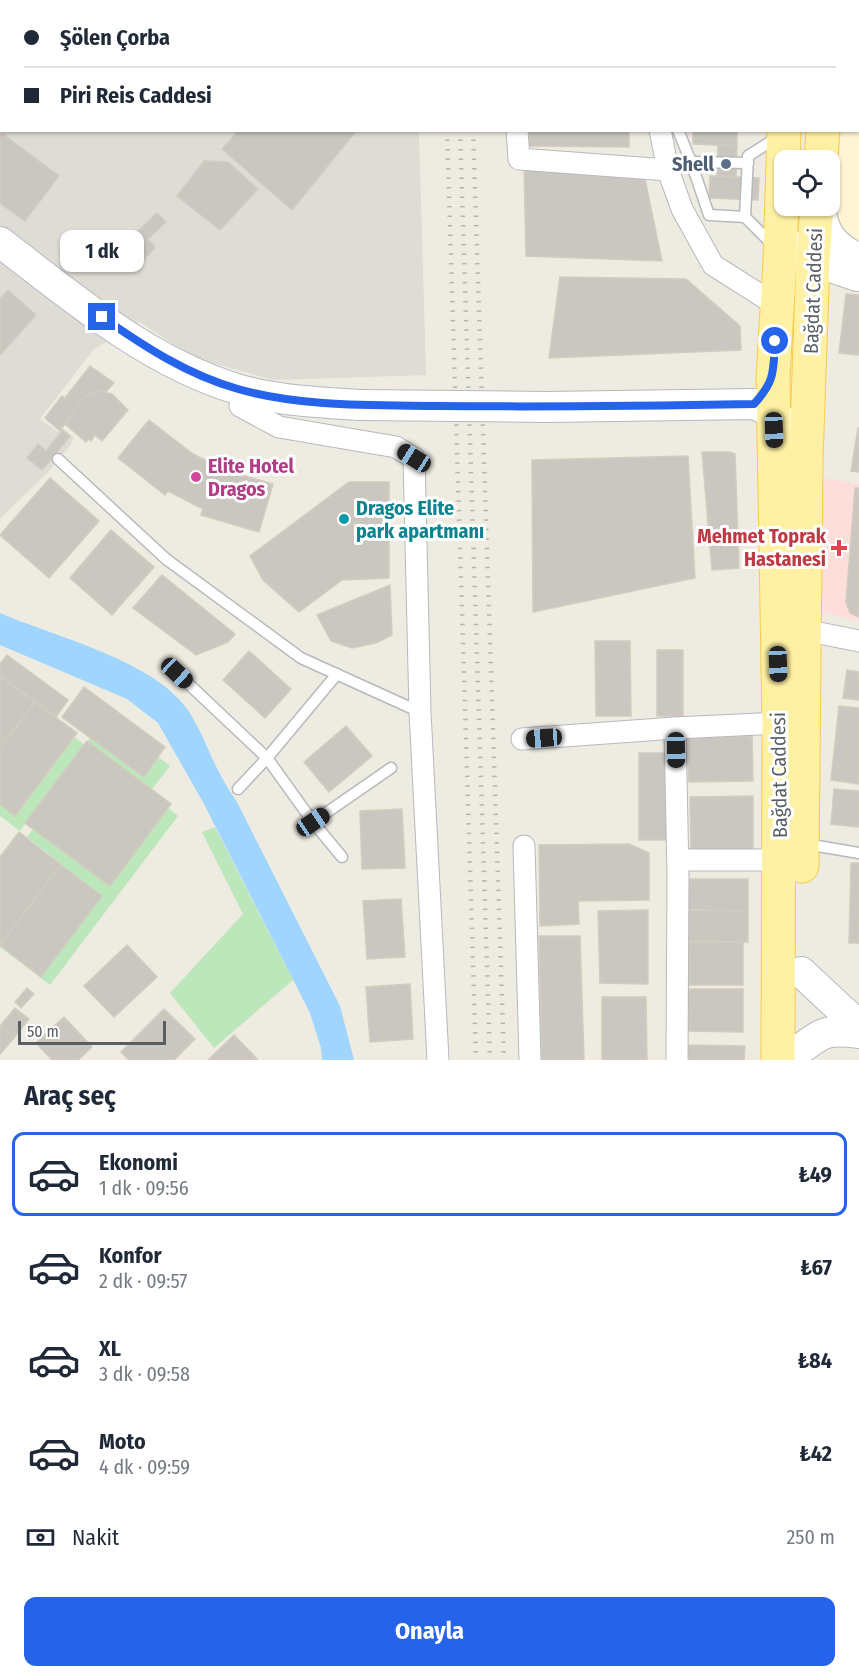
<!DOCTYPE html>
<html lang="tr">
<head>
<meta charset="utf-8">
<style>
  :root { --surface:#fff; --page:#f6f6f7; --text:#1f2937; --muted:#747a83; --line:#e0e1e3; --accent:#2563eb }
  body { margin:0; font-family:"Fira Sans Condensed",sans-serif; background:var(--page); color:var(--text); height:100vh; display:flex; flex-direction:column; font-size:22px; white-space:nowrap }
  * { box-sizing:border-box; margin:0 }
  p { font-size:20px; color:var(--muted) }
  .icon { flex:none; width:33px; height:33px; fill:none; stroke:currentColor; stroke-width:2; stroke-linecap:round; stroke-linejoin:round }
  .map { position:relative; height:1060px; overflow:hidden }
  .panel { display:flex; flex-direction:column; background:var(--surface); flex:1 }
  .panel>* { flex:none }
  .banner { position:absolute; left:0px; top:0px; width:860px; height:132px; box-shadow:0 2px 4px #0004; display:grid; align-content:center; height:132px; padding:0 24px; background:var(--surface) }
  .buttons { position:absolute; left:774px; top:150px; display:grid; gap:12px }
  .buttons a { display:grid; place-items:center; width:66px; height:66px; border-radius:12px; background:var(--surface); box-shadow:0 2px 4px #0004; font-size:30px }
  .scale { position:absolute; left:18px; bottom:15px; width:148px; box-sizing:border-box; padding-left:6px; border:3px solid #595e63; border-top:0; font-size:16px; line-height:21px; white-space:nowrap; color:#595e63; -webkit-text-stroke:4px #fff; paint-order:stroke }
  .end { position:absolute; width:27px; height:27px; margin:-14px; border:8px solid #2563eb; background:#fff; box-shadow:0 0 0 3px #fff }
  .from { border-radius:50% }
  .bubble { position:absolute; height:42px; border-radius:12px; background:var(--surface); box-shadow:0 2px 4px #0004; font-size:20px; font-weight:700; line-height:42px; text-align:center }
  .car { position:absolute; width:18px; height:36px; margin:-18px -9px; border-radius:8px; box-shadow:0 0 4px 2px #0007; background:linear-gradient(#222 24%,#8ab4d8 0 40%,#222 0 76%,#8ab4d8 0 86%,#222 0) }
  .banner b { display:flex; align-items:center; gap:21px; height:57px; font-size:22px }
  .banner b+b { border-top:2px solid var(--line) }
  .banner i { width:15px; height:15px; background:var(--text) }
  ul { padding:0; list-style:none }
  li { display:flex; align-items:center; gap:18px; height:84px; margin:0 12px 9px; padding:0 12px; border:3px solid transparent; border-radius:12px }
  li div { flex:1 }
  li b { display:block; font-size:22px }
  li em { font-style:normal; font-weight:700 }
  li.selected { border-color:var(--accent) }
  li>.icon { width:54px; height:54px; stroke-width:1.5 }
  h2 { padding:0 24px; font-size:27px; line-height:72px }
  .pay { display:flex; align-items:center; gap:15px; height:66px; padding:0 24px; font-size:22px }
  .pay p { margin-inline-start:auto }
  .primary-button { display:flex; gap:12px; margin-top:auto; padding:12px 24px }
  .primary-button a { flex:1; height:69px; border-radius:12px; background:var(--accent); color:#fff; font-size:24px; font-weight:700; line-height:69px; text-align:center }
  .map>svg:first-child { display:block }
  .commercial { fill:#fff5d4 }
  .industrial { fill:#dedcd5 }
  .medical { fill:#fddedb }
  .green { fill:#bbe7bb }
  .water { fill:#9fd5ff }
  .building { fill:#cac7c0; stroke:#d3ccbf; stroke-width:1.5 }
  .lines { fill:none; stroke-linecap:round; stroke-linejoin:round }
  .lane-casing { stroke:#b6b9be; stroke-width:13 }
  .street-casing { stroke:#b6b9be; stroke-width:23 }
  .secondary-casing { stroke:#b5b8bf; stroke-width:32 }
  .primary-casing { stroke:#faca4d; stroke-width:35 }
  .lane { stroke:#fff; stroke-width:10 }
  .street { stroke:#fff; stroke-width:21 }
  .secondary { stroke:#fff; stroke-width:30 }
  .primary { stroke:#fff1a4; stroke-width:33 }
  .rail { stroke:#b3b4b4; stroke-width:4.5; stroke-dasharray:1.5 8; stroke-linecap:butt }
  .secondary-bridge-casing { stroke:#b5b8bf; stroke-width:32; stroke-linecap:butt }
  .secondary-bridge { stroke:#fff; stroke-width:30 }
  .route { stroke:#2563eb; stroke-width:8 }
  .service-dot { fill:#5c6f8a; stroke:#fff; stroke-width:2 }
  .hotel-dot { fill:#d1479c; stroke:#fff; stroke-width:2 }
  .culture-dot { fill:#0f9aa8; stroke:#fff; stroke-width:2 }
  .health-dot { fill:#e0444e; stroke:#fff; stroke-width:2 }
  .labels { text-anchor:middle; stroke-width:6; stroke-linejoin:round; paint-order:stroke }
  .service-label { font-size:20px; font-weight:bold; fill:#4e5e75; stroke:#fff; text-anchor:end }
  .street-label { font-size:20px; fill:#595e63; stroke:#fff }
  .hotel-label { font-size:20px; font-weight:bold; fill:#b23c85; stroke:#fff; text-anchor:start }
  .culture-label { font-size:20px; font-weight:bold; fill:#0d838f; stroke:#fff; text-anchor:start }
  .health-label { font-size:20px; font-weight:bold; fill:#be3a42; stroke:#fff; text-anchor:end }
</style>
</head>
<body>
<div class="map">
<svg width="859" height="1060" viewBox="0 0 859 1060">
  <rect width="100%" height="100%" fill="#eeebe1"/>
  <path class="commercial" d="M858 22H859V252L842 237 834 201 839 131 858 130Z"/>
  <path class="industrial" d="M0 0H415L2 2V130L419 131 426 375 274 380 194 358 140 322 94 349 40 419 58 432 63 429 74 438 69 447 49 471 0 519Z"/>
  <path class="medical" d="M822 478 859 484V621L817 611Z"/>
  <g class="green">
    <path d="M0 680 85 745 106 717 170 766 149 793 178 816 50 985 0 947V865L21 836 54 858 27 837 92 750 84 745 20 831 0 816Z"/>
    <path d="M215 827 293 980 214 1048 170 993 243 914 202 832Z"/>
  </g>
  <path class="water" d="M0 613C53 636 148 659 184 705 200 725 208 752 220 774 225 784 231 793 237 802L340 1006 354 1060H322L321 1048 310 1013 204 804 158 723 127 699 0 645Z"/>
  <g class="building">
    <path d="M651 0H716V2Z"/>
    <path d="M239 130H357L292 210 222 149Z"/>
    <path d="M529 130H629V147L529 146Z"/>
    <path d="M693 130H737V146L693 144Z"/>
    <path d="M0 132 59 176 25 221 0 203Z"/>
    <path d="M718 145 737 146 736 177 717 176Z"/>
    <path d="M204 161 228 162 258 189 220 230 177 196Z"/>
    <path d="M524 165 645 179 662 261 526 256Z"/>
    <path d="M710 176 759 178 758 200 709 198Z"/>
    <path d="M157 213 166 222 148 239 155 247 134 272 115 258 137 232Z"/>
    <path d="M560 277 686 279 740 326 741 350 549 358Z"/>
    <path d="M8 290 36 315 0 355V299Z"/>
    <path d="M846 294 859 295V355L839 353Z"/>
    <path d="M90 366 114 383 106 392H94L84 397 60 431 45 418 62 396 65 398Z"/>
    <path d="M98 391 112 394 128 410 102 441 95 435 91 441 89 439 86 442 65 424 84 397Z"/>
    <path d="M149 420 193 454 224 470 273 484 259 532 201 515 203 509 168 491 165 495 118 458Z"/>
    <path d="M858 428H859V472L851 471Z"/>
    <path d="M63 430 70 436 42 470 27 458 38 444 46 451Z"/>
    <path d="M702 452H730L735 454 739 568 712 570Z"/>
    <path d="M688 456 695 578 533 612 532 460Z"/>
    <path d="M50 478 99 521 49 578 0 535Z"/>
    <path d="M349 482H389V578L342 580 299 612 263 580 250 556Z"/>
    <path d="M855 488H859V617L850 613 846 602Z"/>
    <path d="M111 530 154 567 112 615 70 578Z"/>
    <path d="M162 575 235 634 228 642 196 655 133 608Z"/>
    <path d="M390 585 392 635 376 643 352 648 331 641 317 615Z"/>
    <path d="M595 641H630L631 716H596Z"/>
    <rect x="657" y="650" width="26" height="66"/>
    <path d="M249 651 291 689 265 718 223 680Z"/>
    <path d="M7 655 68 700 56 717 0 676V664Z"/>
    <path d="M847 670 859 672V700L843 698Z"/>
    <path d="M0 676 35 702 0 749Z"/>
    <path d="M84 687 165 747 144 777 62 717Z"/>
    <path d="M35 702 77 733 15 816 0 804V749Z"/>
    <path d="M839 706 859 708V784L831 780Z"/>
    <path d="M346 726 372 756 329 792 304 762Z"/>
    <path d="M752 736 753 781 689 782 687 738Z"/>
    <path d="M87 741 171 804 110 886 25 823Z"/>
    <rect x="639" y="753" width="31" height="87"/>
    <path d="M834 789 859 791V827L831 824Z"/>
    <path d="M753 796V852L691 853 690 797Z"/>
    <path d="M402 809 405 868 362 869 360 811Z"/>
    <path d="M19 832 61 865 0 945V857Z"/>
    <path d="M629 844 649 853V900L578 901 579 924 540 926 539 845Z"/>
    <path d="M851 863H859V943H849Z"/>
    <path d="M61 865 102 896 41 977 0 945Z"/>
    <path d="M689 879H748V911L688 910Z"/>
    <path d="M401 899 405 957 367 959 363 901Z"/>
    <path d="M648 910V984L600 983 598 911Z"/>
    <path d="M688 910 748 911V942L689 941Z"/>
    <path d="M539 936H580L584 1060H542Z"/>
    <rect x="689" y="942" width="54" height="43"/>
    <path d="M127 945 157 977 114 1017 84 986Z"/>
    <path d="M410 984 413 1039 370 1042 366 987Z"/>
    <path d="M27 988 34 994 21 1008 15 1002Z"/>
    <path d="M687 989H743V1032L687 1031Z"/>
    <path d="M602 997H646L647 1060H602Z"/>
    <path d="M15 1008 29 1019 14 1038 0 1026Z"/>
    <path d="M164 1009 195 1039 174 1060H129L121 1052Z"/>
    <path d="M64 1017 92 1047 78 1060H52L36 1043Z"/>
    <path d="M0 1026 14 1038 0 1054Z"/>
    <path d="M234 1035 258 1060H208Z"/>
    <path d="M688 1045 745 1046 744 1060H688Z"/>
  </g>
  <g class="lines">
    <defs>
      <g id="lane">
        <path d="M678 130 691 162 709 215 745 217"/>
        <path d="M691 162 748 163"/>
        <path d="M774 246 745 217 748 156 778 137"/>
        <path d="M58 459 166 559 301 658 420 712"/>
        <path d="M177 673 267 758 313 822 342 857"/>
        <path d="M238 789 267 758 337 674"/>
        <path d="M313 822 391 768"/>
        <path d="M806 844 859 853"/>
      </g>
      <g id="street">
        <path d="M512 0V2"/>
        <path d="M641 0V2"/>
        <path d="M517 130 519 159 668 170"/>
        <path d="M660 130 668 170 682 209 713 265 776 305"/>
        <path d="M240 406 279 427 396 447 414 458 420 712 438 1060"/>
        <path d="M804 630 859 641"/>
        <path d="M522 739 675 728"/>
        <path d="M524 846 530 1060"/>
        <path d="M678 860H780"/>
        <path d="M677 1060 678 875 675 728 779 723"/>
      </g>
      <g id="secondary">
        <path d="M820 206C823 234 834 247 859 259"/>
        <path d="M0 242C73 298 148 362 237 389 277 401 319 402 360 405"/>
        <path d="M795 247C805 260 841 270 857 276"/>
        <path d="M546 407 755 404 774 414 791 428"/>
        <path d="M801 972 859 1026"/>
        <path d="M799 1050C824 1031 828 1029 859 1033"/>
      </g>
      <g id="primary">
        <path d="M828 0V2"/>
        <path d="M788 2 790 0"/>
        <path d="M821 160 823 130"/>
        <path d="M802 866 806 460 813 259 817 206"/>
        <path d="M778 1060 779 723 773 377 780 260 784 130"/>
      </g>
    </defs>
    <use href="#lane" class="lane-casing"/>
    <use href="#street" class="street-casing"/>
    <use href="#secondary" class="secondary-casing"/>
    <use href="#primary" class="primary-casing"/>
    <use href="#lane" class="lane"/>
    <use href="#street" class="street"/>
    <use href="#secondary" class="secondary"/>
    <use href="#primary" class="primary"/>
    <g class="rail">
      <path d="M443 0V2"/>
      <path d="M456 0V2"/>
      <path d="M469 0V2"/>
      <path d="M447 130 476 1060"/>
      <path d="M460 130 490 1060"/>
      <path d="M473 130 504 1060"/>
    </g>
    <defs>
      <path id="secondary-bridge" d="M360 405 546 407"/>
    </defs>
    <use href="#secondary-bridge" class="secondary-bridge-casing"/>
    <use href="#secondary-bridge" class="secondary-bridge"/>
  </g>
  <g class="lines">
    <path class="route" d="M102 317C145 347 188 375 238 389 301 407 371 405 437 406 543 407 648 406 754 404 776 380 773 371 775 341"/>
  </g>
  <circle class="service-dot" cx="726" cy="164" r="6"/>
  <circle class="hotel-dot" cx="196" cy="477" r="6"/>
  <circle class="culture-dot" cx="344" cy="519" r="6"/>
  <path class="health-dot" d="M836 539h6v6h6v6h-6v6h-6v-6h-6v-6h6z"/>
  <g class="labels">
    <g class="service-label">
      <text x="714" y="171">Shell</text>
    </g>
    <g class="street-label">
      <text transform="translate(813 291) rotate(-88)" y="7">Bağdat Caddesi</text>
      <text transform="translate(779 775) rotate(-91)" y="7">Bağdat Caddesi</text>
    </g>
    <g class="hotel-label">
      <text x="208" y="473">Elite Hotel<tspan x="208" dy="23">Dragos</tspan></text>
    </g>
    <g class="culture-label">
      <text x="356" y="515">Dragos Elite<tspan x="356" dy="23">park apartmanı</tspan></text>
    </g>
    <g class="health-label">
      <text x="826" y="543">Mehmet Toprak<tspan x="826" dy="23">Hastanesi</tspan></text>
    </g>
  </g>
</svg>
<div class="buttons">
<a><svg class="icon" aria-label="locate" viewBox="0 0 24 24"><circle cx="12" cy="12" r="6"/><path d="M12 2v4M12 18v4M2 12h4M18 12h4"/></svg></a>
</div>
<div class="scale">50 m</div>
<i class="end from" style="left:775px;top:341px"></i>
<i class="end" style="left:102px;top:317px"></i>
<div class="bubble" style="left:60px;top:230px;width:84px">1 dk</div>
<i class="car" style="left:774px;top:430px;rotate:178deg"></i>
<i class="car" style="left:414px;top:458px;rotate:302deg"></i>
<i class="car" style="left:778px;top:664px;rotate:178deg"></i>
<i class="car" style="left:177px;top:673px;rotate:133deg"></i>
<i class="car" style="left:544px;top:738px;rotate:266deg"></i>
<i class="car" style="left:676px;top:750px;rotate:179deg"></i>
<i class="car" style="left:313px;top:822px;rotate:56deg"></i>
<div class="banner">
<b><i class="from"></i>Şölen Çorba</b>
<b><i></i>Piri Reis Caddesi</b>
</div>
</div>
<section class="panel">
<h2>Araç seç</h2>
<ul>
<li class="selected"><svg class="icon" aria-label="car" viewBox="0 0 24 24"><path d="M5 17H2v-5l4-1 3-4h7l3 4 3 1v5h-3M9 17h6M6 11h13"/><circle cx="7" cy="17" r="2"/><circle cx="17" cy="17" r="2"/></svg><div><b>Ekonomi</b><p>1 dk · 09:56</p></div><em>₺49</em></li>
<li><svg class="icon" aria-label="car" viewBox="0 0 24 24"><path d="M5 17H2v-5l4-1 3-4h7l3 4 3 1v5h-3M9 17h6M6 11h13"/><circle cx="7" cy="17" r="2"/><circle cx="17" cy="17" r="2"/></svg><div><b>Konfor</b><p>2 dk · 09:57</p></div><em>₺67</em></li>
<li><svg class="icon" aria-label="car" viewBox="0 0 24 24"><path d="M5 17H2v-5l4-1 3-4h7l3 4 3 1v5h-3M9 17h6M6 11h13"/><circle cx="7" cy="17" r="2"/><circle cx="17" cy="17" r="2"/></svg><div><b>XL</b><p>3 dk · 09:58</p></div><em>₺84</em></li>
<li><svg class="icon" aria-label="car" viewBox="0 0 24 24"><path d="M5 17H2v-5l4-1 3-4h7l3 4 3 1v5h-3M9 17h6M6 11h13"/><circle cx="7" cy="17" r="2"/><circle cx="17" cy="17" r="2"/></svg><div><b>Moto</b><p>4 dk · 09:59</p></div><em>₺42</em></li>
</ul>
<div class="pay"><svg class="icon" aria-label="cash" viewBox="0 0 24 24"><path d="M3 7h18v10H3z"/><circle cx="12" cy="12" r="2"/></svg>Nakit<p>250 m</p></div>
<div class="primary-button"><a>Onayla</a></div>
</section>
</body>
</html>
